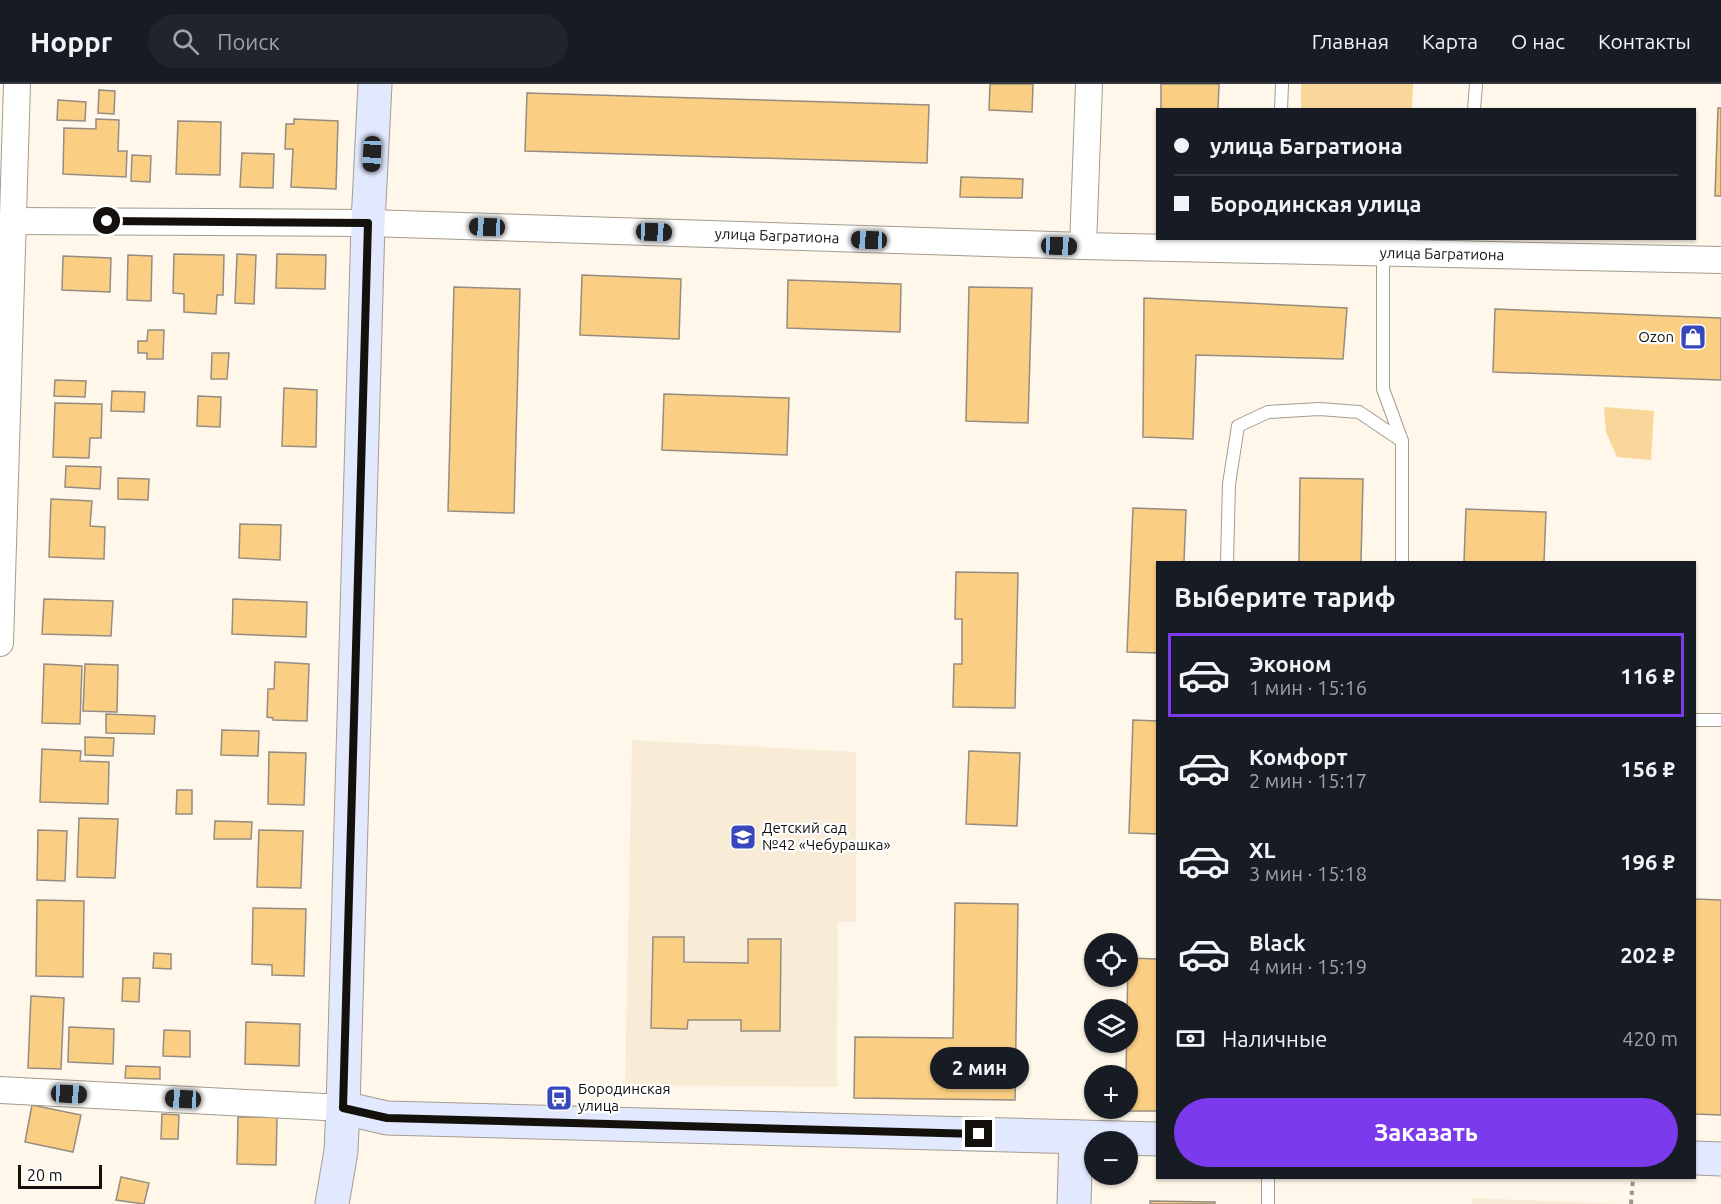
<!DOCTYPE html>
<html lang="ru">
<head>
<meta charset="utf-8">
<style>
  :root { --surface:#171b24; --page:#20242c; --text:#f1f3f6; --muted:#9ea1a6; --line:#363941; --accent:#7c3aed }
  body { margin:0; font-family:Ubuntu,sans-serif; background:var(--page); color:var(--text); height:100vh; display:flex; flex-direction:column; font-size:22px; white-space:nowrap }
  * { box-sizing:border-box; margin:0 }
  p { font-size:20px; color:var(--muted) }
  .icon { flex:none; width:33px; height:33px; fill:none; stroke:currentColor; stroke-width:2; stroke-linecap:round; stroke-linejoin:round }
  .map { position:relative; flex:1; overflow:hidden }
  .side { position:absolute; left:1156px; top:477px; width:540px; height:618px; display:flex; flex-direction:column; background:var(--surface); border-radius:0px; box-shadow:0 2px 4px #0004 }
  .side>* { flex:none }
  .guide { position:absolute; left:1156px; top:24px; width:540px; height:132px; border-radius:0px; box-shadow:0 2px 4px #0004; display:grid; align-content:center; height:132px; padding:0 18px; background:var(--surface) }
  .fabs { position:absolute; left:1084px; top:849px; display:grid; gap:12px }
  .fabs a { display:grid; place-items:center; width:54px; height:54px; border-radius:50%; background:var(--surface); box-shadow:0 2px 4px #0004; font-size:30px }
  .scale { position:absolute; left:18px; bottom:15px; width:84px; box-sizing:border-box; padding-left:6px; border:3px solid #14110c; border-top:0; font-size:16px; line-height:21px; white-space:nowrap; color:#14110c; -webkit-text-stroke:4px #fff; paint-order:stroke }
  .end { position:absolute; width:27px; height:27px; margin:-14px; border:8px solid #14110c; background:#fff; box-shadow:0 0 0 3px #fff }
  .from { border-radius:50% }
  .bubble { position:absolute; height:42px; border-radius:21px; background:var(--surface); box-shadow:0 2px 4px #0004; font-size:20px; font-weight:700; line-height:42px; text-align:center }
  .car { position:absolute; width:18px; height:36px; margin:-18px -9px; border-radius:8px; box-shadow:0 0 4px 2px #0007; background:linear-gradient(#222 24%,#8ab4d8 0 40%,#222 0 76%,#8ab4d8 0 86%,#222 0) }
  .guide b { display:flex; align-items:center; gap:21px; height:57px; font-size:22px }
  .guide b+b { border-top:2px solid var(--line) }
  .guide i { width:15px; height:15px; background:var(--text) }
  ul { padding:0; list-style:none }
  li { display:flex; align-items:center; gap:18px; height:84px; margin:0 12px 9px; padding:0 6px; border:3px solid transparent; border-radius:0px }
  li div { flex:1 }
  li b { display:block; font-size:22px }
  li em { font-style:normal; font-weight:700 }
  li.selected { border-color:var(--accent) }
  li>.icon { width:54px; height:54px; stroke-width:1.5 }
  h2 { padding:0 18px; font-size:27px; line-height:72px }
  .pay { display:flex; align-items:center; gap:15px; height:66px; padding:0 18px; font-size:22px }
  .pay p { margin-inline-start:auto }
  .button { display:flex; gap:12px; margin-top:auto; padding:12px 18px }
  .button a { flex:1; height:69px; border-radius:36px; background:var(--accent); color:#fff; font-size:24px; font-weight:700; line-height:69px; text-align:center }
  header { display:flex; align-items:center; gap:36px; box-sizing:border-box; height:84px; padding:0 30px; background:var(--surface); border-bottom:2px solid var(--line) }
  header strong { font-size:28px }
  nav { display:flex; gap:33px; margin-inline-start:auto; font-size:21px }
  .search { width:420px; height:54px; background:var(--page); display:flex; align-items:center; gap:15px; box-sizing:border-box; padding:0 21px; border-radius:33px; color:var(--muted); font-size:22px }
  .map>svg:first-child { display:block }
  .built { fill:#f9ecd7 }
  .green { fill:#f9d69a }
  .building { fill:#fbcf83; stroke:#958d81; stroke-width:1.5 }
  .lines { fill:none; stroke-linecap:round; stroke-linejoin:round }
  .lane-casing { stroke:#a49c8f; stroke-width:14 }
  .street-casing { stroke:#a49c8f; stroke-width:28 }
  .secondary-casing { stroke:#a49c8f; stroke-width:35 }
  .path { stroke:#9c968c; stroke-width:4; stroke-dasharray:4.5 4.5; stroke-linecap:butt }
  .lane { stroke:#fff; stroke-width:12 }
  .street { stroke:#fff; stroke-width:26 }
  .secondary { stroke:#e2e9ff; stroke-width:33 }
  .route { stroke:#14110c; stroke-width:8 }
  .labels { text-anchor:middle; stroke-width:4.5; stroke-linejoin:round; paint-order:stroke }
  .street-label { font-size:15px; fill:#14110c; stroke:#fff }
  .poi-label { font-size:15px; fill:#14110c; stroke:#fff; text-anchor:start }
</style>
</head>
<body>
<header>
<strong>Hoppr</strong>
<div class="search"><svg class="icon" aria-label="search" viewBox="0 0 24 24"><circle cx="10" cy="10" r="6"/><path d="M15 15l6 6"/></svg>Поиск</div>
<nav><a>Главная</a><a>Карта</a><a>О нас</a><a>Контакты</a></nav>
</header>
<div class="map">
<svg width="1721" height="1120" viewBox="0 0 1721 1120">
  <rect width="100%" height="100%" fill="#fff7e9"/>
  <g class="built">
    <path d="M632 656 856 668V838H838L837 1003 625 1001Z"/>
    <path d="M1472 1114 1622 1120H1472Z"/>
  </g>
  <g class="green">
    <path d="M1301 0H1413L1412 25H1301Z"/>
    <path d="M1604 323 1654 327 1651 376 1617 373 1606 348Z"/>
  </g>
  <g class="building">
    <path d="M990 0H1033L1032 28 989 26Z"/>
    <path d="M1161 0H1219L1218 26H1161Z"/>
    <path d="M99 6 115 7 114 30 98 29Z"/>
    <path d="M527 9 929 21 927 79 525 67Z"/>
    <path d="M58 16 86 18 85 37 57 36Z"/>
    <path d="M1718 24H1721V112H1715Z"/>
    <path d="M96 35 119 36 118 67H127L126 93 63 90 64 44 96 45Z"/>
    <path d="M294 35 338 37 336 105 291 103 293 65H285L286 40H294Z"/>
    <path d="M178 37 221 38 220 91 176 90Z"/>
    <path d="M242 69 274 70 273 104 240 103Z"/>
    <path d="M132 71 151 72 150 98 131 97Z"/>
    <path d="M961 93 1023 95 1022 114 960 113Z"/>
    <path d="M174 170 224 171 223 211H217L216 230 184 228V210L173 209Z"/>
    <path d="M237 170 256 171 254 220 235 219Z"/>
    <path d="M277 170 326 171 325 205 276 204Z"/>
    <path d="M128 171 152 172 151 217 127 216Z"/>
    <path d="M63 172 111 174 110 208 62 206Z"/>
    <path d="M582 191 681 195 679 255 580 251Z"/>
    <path d="M788 196 901 200 900 248 787 244Z"/>
    <path d="M454 203 520 205 514 429 448 427Z"/>
    <path d="M969 203 1032 204 1028 339 966 337Z"/>
    <path d="M1144 214 1347 224 1343 275 1196 271 1193 355 1143 353Z"/>
    <path d="M1495 225 1721 234V296L1493 288Z"/>
    <path d="M148 246H164L163 275H147V269H138V257H147Z"/>
    <path d="M212 269H229L227 295H211Z"/>
    <path d="M55 296 86 297 85 313 54 312Z"/>
    <path d="M284 304 317 306 316 363 282 362Z"/>
    <path d="M112 307 145 308 144 328 111 327Z"/>
    <path d="M664 310 789 314 787 371 662 366Z"/>
    <path d="M198 312 221 313 220 343 197 342Z"/>
    <path d="M55 319 102 320 101 354H90L89 374 53 373Z"/>
    <path d="M66 382 101 383 100 405 65 403Z"/>
    <path d="M118 394 149 395 148 416 118 415Z"/>
    <path d="M1300 394 1363 395 1361 478H1299Z"/>
    <path d="M51 415 92 417 90 442 105 443 104 475 49 473Z"/>
    <path d="M1133 424 1186 426 1184 478H1158V569L1127 568Z"/>
    <path d="M1466 425 1546 428 1544 478H1464Z"/>
    <path d="M240 440 281 441 280 476 239 474Z"/>
    <path d="M956 488 1018 489 1015 624 953 623 954 580H962V535H955Z"/>
    <path d="M44 515 113 517 111 552 42 550Z"/>
    <path d="M233 515 307 518 306 553 232 550Z"/>
    <path d="M275 578 309 580 307 637 273 636V634L267 633 268 605H274Z"/>
    <path d="M44 580 82 582 80 640 42 639Z"/>
    <path d="M85 580 118 581 117 628 83 627Z"/>
    <path d="M106 630 155 632 154 650 106 649Z"/>
    <path d="M1133 636 1158 637V750L1129 749Z"/>
    <path d="M222 646 259 647 258 672 221 671Z"/>
    <path d="M85 653 114 654 113 672 85 671Z"/>
    <path d="M42 665 81 667 80 677 109 678 108 720 40 718Z"/>
    <path d="M969 667 1020 669 1017 742 966 740Z"/>
    <path d="M269 668 306 669 304 721 268 720Z"/>
    <path d="M177 706H192V730H176Z"/>
    <path d="M79 734 118 735 115 794 77 793Z"/>
    <path d="M215 737 252 738 251 755H214Z"/>
    <path d="M38 746 67 747 65 797 37 796Z"/>
    <path d="M259 746 303 747 301 804 257 803Z"/>
    <path d="M1695 815 1721 816V1031L1695 1030Z"/>
    <path d="M37 816 84 817 83 893 36 892Z"/>
    <path d="M955 819 1018 820 1015 1016 854 1014 855 953 953 954Z"/>
    <path d="M253 824 306 825 304 892 272 891V881L252 880Z"/>
    <path d="M653 853H684V878L748 879V855H781L780 947H741V936H688L687 945 651 944Z"/>
    <path d="M154 869 171 870V885L153 884Z"/>
    <path d="M1128 874 1158 875V1027H1126L1128 1024V992H1126Z"/>
    <path d="M123 894H140L139 918 122 917Z"/>
    <path d="M31 912 64 914 61 985 28 984Z"/>
    <path d="M246 938 300 940 299 982 245 980Z"/>
    <path d="M69 943 114 945 113 980 68 978Z"/>
    <path d="M164 946 190 947V973L163 972Z"/>
    <path d="M126 982 160 983V995L125 994Z"/>
    <path d="M32 1021 81 1031 73 1068 25 1058Z"/>
    <path d="M162 1030 179 1031 178 1055H161Z"/>
    <path d="M238 1033H277L276 1081 237 1080Z"/>
    <path d="M121 1093 149 1099 144 1120 116 1116Z"/>
    <path d="M1150 1117 1215 1118V1120H1150Z"/>
  </g>
  <g class="lines">
    <defs>
      <g id="lane">
        <path d="M1281 26 1282 0"/>
        <path d="M1474 26 1476 0"/>
        <path d="M1383 169V305L1402 357V478"/>
        <path d="M1227 478 1229 400 1238 342 1268 328 1319 325 1359 328 1402 357"/>
        <path d="M1695 636H1721"/>
        <path d="M1268 1120V1094"/>
      </g>
      <g id="street">
        <path d="M12 137 368 139 1083 162 1721 176"/>
        <path d="M1083 162 1089 0"/>
        <path d="M0 559 17 0"/>
        <path d="M0 1006 343 1024"/>
      </g>
      <g id="secondary">
        <path d="M343 1024 387 1034 1158 1055"/>
        <path d="M1695 1074 1721 1075"/>
        <path d="M332 1120 341 1067 343 1024 368 139 375 0"/>
        <path d="M1074 1120 1076 1053"/>
      </g>
    </defs>
    <use href="#lane" class="lane-casing"/>
    <use href="#street" class="street-casing"/>
    <use href="#secondary" class="secondary-casing"/>
    <path class="path" d="M1631 1120 1633 1094"/>
    <use href="#lane" class="lane"/>
    <use href="#street" class="street"/>
    <use href="#secondary" class="secondary"/>
  </g>
  <g class="lines">
    <path class="route" d="M107 137 368 139 343 1024 387 1034 979 1050"/>
  </g>
  <defs>
    <symbol id="shop-square" viewBox="-11 -11 22 22"><rect x="-9" y="-9" width="18" height="18" rx="4" fill="#3648bb" stroke="#fff"/><path d="M-5-2.5h2.3a2.7 3.5 0 0 1 5.4 0H5L5.5 6h-11ZM-1.5-2.5h3a1.5 2.3 0 0 0-3 0Z" fill="#fff"/></symbol>
    <symbol id="school-square" viewBox="-11 -11 22 22"><rect x="-9" y="-9" width="18" height="18" rx="4" fill="#3648bb" stroke="#fff"/><path d="M0-5L7-2L0 1L-7-2ZM-4 1L0 2.5L4 1V4Q0 6-4 4Z" fill="#fff"/></symbol>
    <symbol id="bus-square" viewBox="-11 -11 22 22"><rect x="-9" y="-9" width="18" height="18" rx="4" fill="#3648bb" stroke="#fff"/><path d="M-5-6H5V4H4V6H2V4H-2V6H-4V4H-5ZM-3.5-4V0h7V-4ZM-3.5 1.2v1.5H-2V1.2ZM2 1.2v1.5H3.5V1.2Z" fill="#fff"/></symbol>
  </defs>
  <g fill-rule="evenodd">
    <use href="#shop-square" x="1678" y="238" width="30" height="30"/>
    <use href="#school-square" x="728" y="738" width="30" height="30"/>
    <use href="#bus-square" x="544" y="999" width="30" height="30"/>
  </g>
  <g class="labels">
    <g class="street-label">
      <text transform="translate(777 152) rotate(2)" y="5">улица Багратиона</text>
      <text transform="translate(1442 170) rotate(1)" y="5">улица Багратиона</text>
    </g>
    <g class="poi-label">
      <text x="1674" y="258" text-anchor="end">Ozon</text>
      <text x="762" y="749">Детский сад<tspan x="762" dy="17">№42 «Чебурашка»</tspan></text>
      <text x="578" y="1010">Бородинская<tspan x="578" dy="17">улица</tspan></text>
    </g>
  </g>
</svg>
<div class="fabs">
<a><svg class="icon" aria-label="locate" viewBox="0 0 24 24"><circle cx="12" cy="12" r="6"/><path d="M12 2v4M12 18v4M2 12h4M18 12h4"/></svg></a>
<a><svg class="icon" aria-label="layers" viewBox="0 0 24 24"><path d="M12 4l9 5-9 5-9-5zM3 14l9 5 9-5"/></svg></a>
<a>+</a>
<a>−</a>
</div>
<div class="scale">20 m</div>
<i class="end from" style="left:107px;top:137px"></i>
<i class="end" style="left:979px;top:1050px"></i>
<div class="bubble" style="left:930px;top:963px;width:99px">2 мин</div>
<i class="car" style="left:372px;top:70px;rotate:183deg"></i>
<i class="car" style="left:487px;top:143px;rotate:272deg"></i>
<i class="car" style="left:654px;top:148px;rotate:92deg"></i>
<i class="car" style="left:869px;top:156px;rotate:272deg"></i>
<i class="car" style="left:1059px;top:162px;rotate:92deg"></i>
<i class="car" style="left:69px;top:1010px;rotate:93deg"></i>
<i class="car" style="left:183px;top:1015px;rotate:273deg"></i>
<div class="guide">
<b><i class="from"></i>улица Багратиона</b>
<b><i></i>Бородинская улица</b>
</div>
<section class="side">
<h2>Выберите тариф</h2>
<ul>
<li class="selected"><svg class="icon" aria-label="car" viewBox="0 0 24 24"><path d="M5 17H2v-5l4-1 3-4h7l3 4 3 1v5h-3M9 17h6M6 11h13"/><circle cx="7" cy="17" r="2"/><circle cx="17" cy="17" r="2"/></svg><div><b>Эконом</b><p>1 мин · 15:16</p></div><em>116 ₽</em></li>
<li><svg class="icon" aria-label="car" viewBox="0 0 24 24"><path d="M5 17H2v-5l4-1 3-4h7l3 4 3 1v5h-3M9 17h6M6 11h13"/><circle cx="7" cy="17" r="2"/><circle cx="17" cy="17" r="2"/></svg><div><b>Комфорт</b><p>2 мин · 15:17</p></div><em>156 ₽</em></li>
<li><svg class="icon" aria-label="car" viewBox="0 0 24 24"><path d="M5 17H2v-5l4-1 3-4h7l3 4 3 1v5h-3M9 17h6M6 11h13"/><circle cx="7" cy="17" r="2"/><circle cx="17" cy="17" r="2"/></svg><div><b>XL</b><p>3 мин · 15:18</p></div><em>196 ₽</em></li>
<li><svg class="icon" aria-label="car" viewBox="0 0 24 24"><path d="M5 17H2v-5l4-1 3-4h7l3 4 3 1v5h-3M9 17h6M6 11h13"/><circle cx="7" cy="17" r="2"/><circle cx="17" cy="17" r="2"/></svg><div><b>Black</b><p>4 мин · 15:19</p></div><em>202 ₽</em></li>
</ul>
<div class="pay"><svg class="icon" aria-label="cash" viewBox="0 0 24 24"><path d="M3 7h18v10H3z"/><circle cx="12" cy="12" r="2"/></svg>Наличные<p>420 m</p></div>
<div class="button"><a>Заказать</a></div>
</section>
</div>
</body>
</html>
